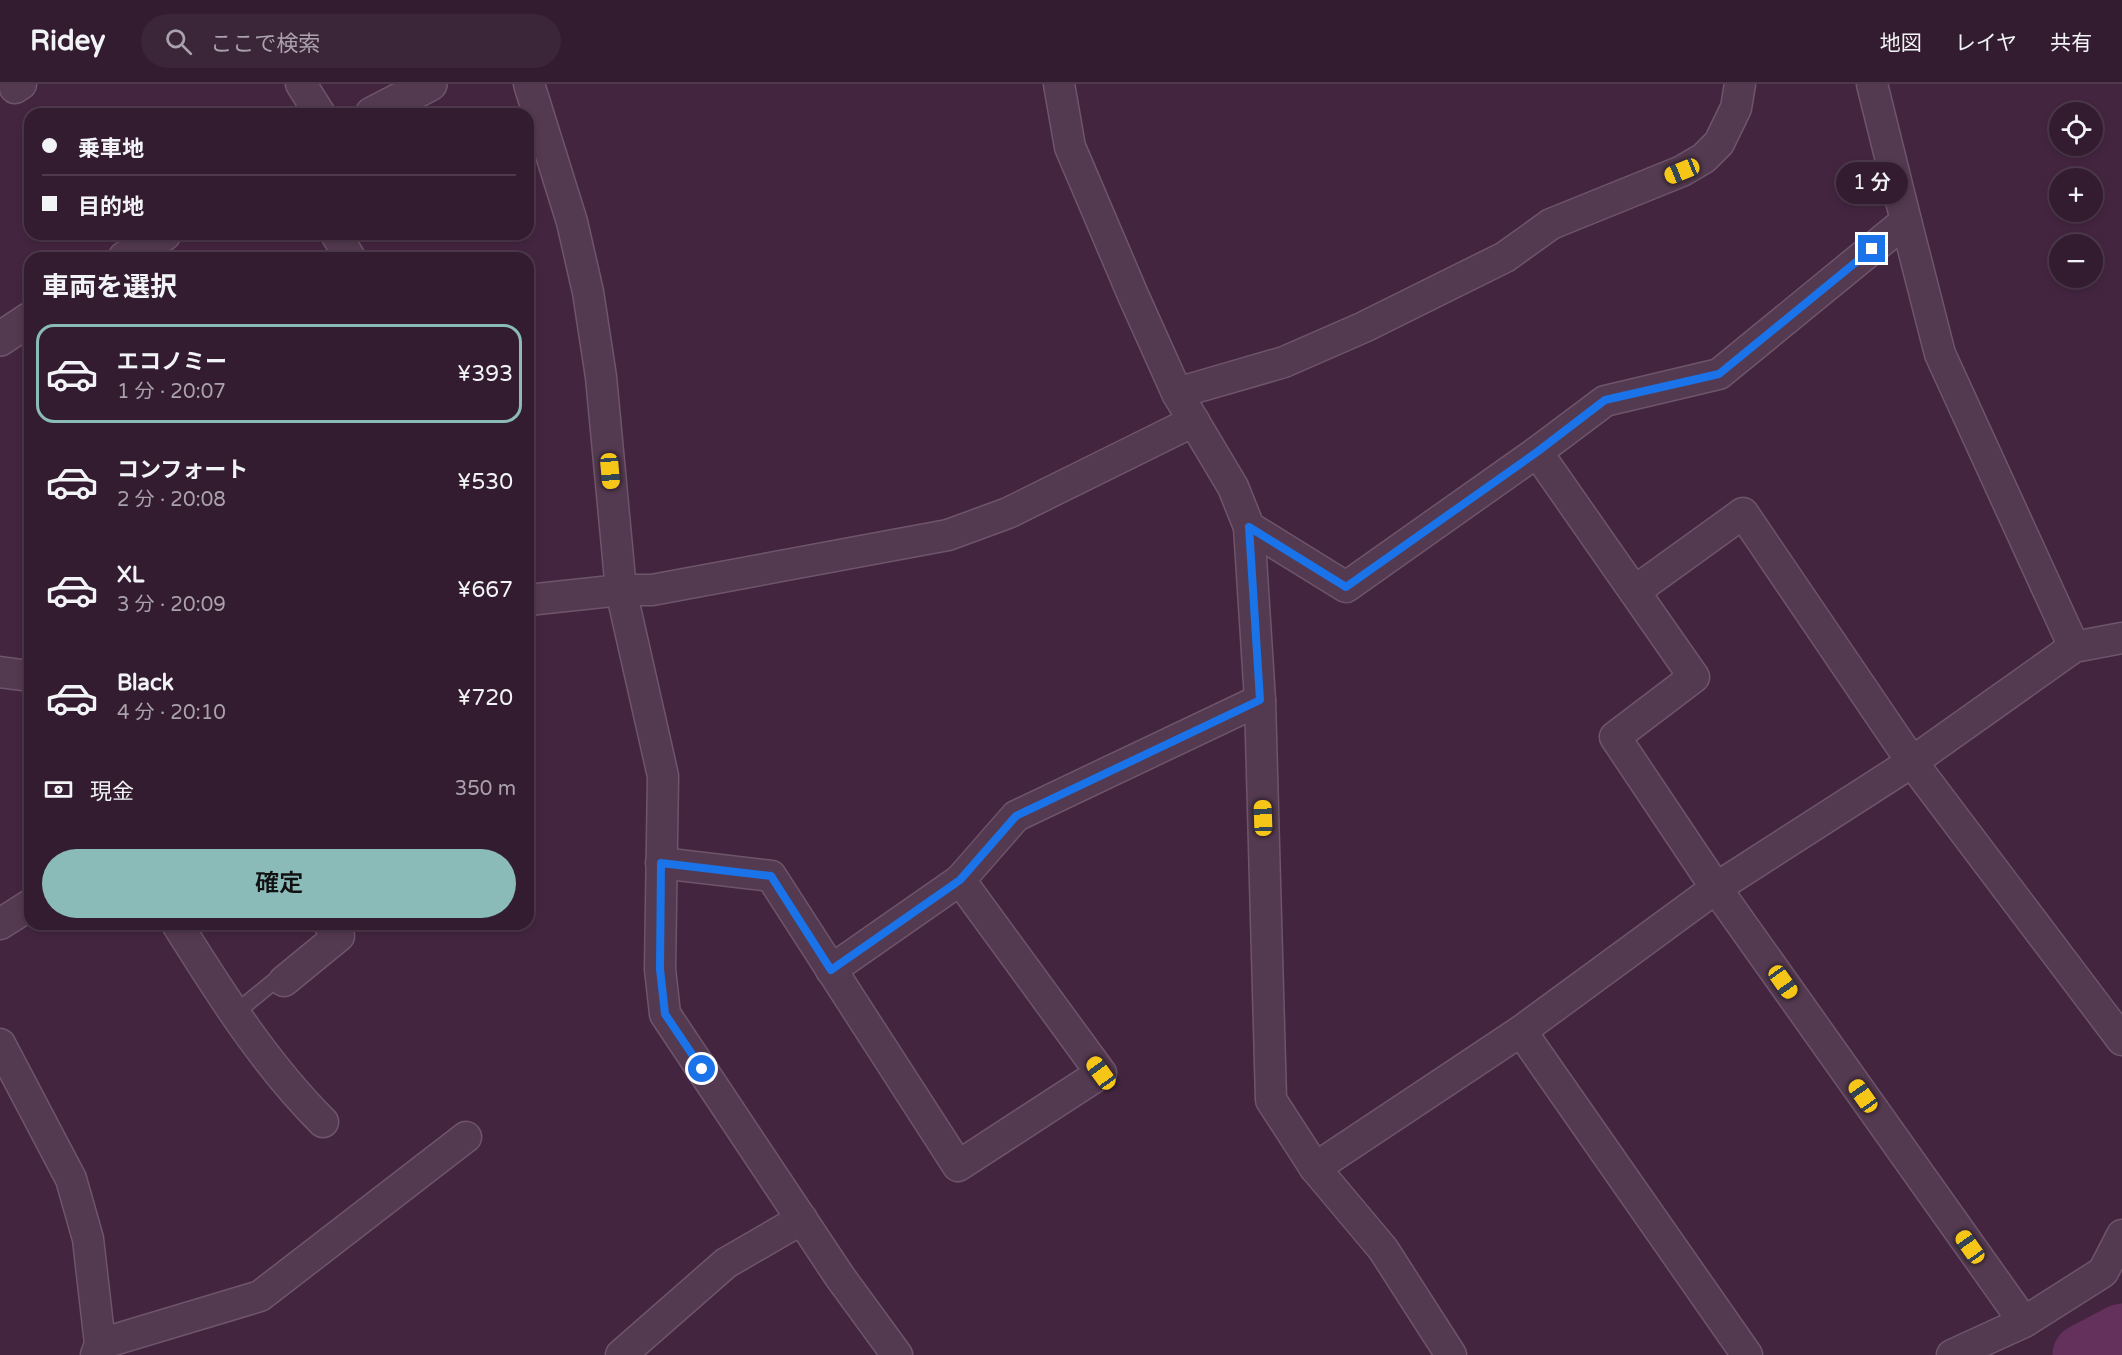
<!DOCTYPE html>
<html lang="ja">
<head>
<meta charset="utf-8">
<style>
  :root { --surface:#331c30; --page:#3b2538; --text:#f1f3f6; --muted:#a9a1ab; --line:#4e3a4c; --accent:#8bbbb9 }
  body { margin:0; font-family:"Varela Round","Noto Sans JP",sans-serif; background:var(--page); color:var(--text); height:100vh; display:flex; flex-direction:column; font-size:22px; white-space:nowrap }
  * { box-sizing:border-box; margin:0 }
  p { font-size:20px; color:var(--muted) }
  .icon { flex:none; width:33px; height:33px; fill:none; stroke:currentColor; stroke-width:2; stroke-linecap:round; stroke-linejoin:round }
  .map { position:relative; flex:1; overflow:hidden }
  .sheet { position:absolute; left:24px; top:168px; width:510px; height:678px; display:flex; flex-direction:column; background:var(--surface); border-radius:18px; box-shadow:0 3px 9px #0003,0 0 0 2px var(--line) }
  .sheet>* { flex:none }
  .guide { position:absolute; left:24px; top:24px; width:510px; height:132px; border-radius:18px; box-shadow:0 3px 9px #0003,0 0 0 2px var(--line); display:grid; align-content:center; height:132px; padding:0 18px; background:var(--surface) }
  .tools { position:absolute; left:2049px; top:18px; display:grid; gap:12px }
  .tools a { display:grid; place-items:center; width:54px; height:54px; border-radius:50%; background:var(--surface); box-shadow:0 3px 9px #0003,0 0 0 2px var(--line); font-size:30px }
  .end { position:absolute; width:27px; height:27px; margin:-14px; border:8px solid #1a73e8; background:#fff; box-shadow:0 0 0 3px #fff }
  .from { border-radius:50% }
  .bubble { position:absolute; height:42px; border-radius:21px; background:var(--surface); box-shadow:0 3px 9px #0003,0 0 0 2px var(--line); font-size:20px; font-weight:600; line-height:42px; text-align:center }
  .car { position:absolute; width:18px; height:36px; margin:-18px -9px; border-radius:8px; box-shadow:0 0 4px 2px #0007; background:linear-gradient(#f5c518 24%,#345 0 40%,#f5c518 0 76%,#345 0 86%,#f5c518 0) }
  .guide b { display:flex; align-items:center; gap:21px; height:57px; font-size:22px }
  .guide b+b { border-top:2px solid var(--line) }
  .guide i { width:15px; height:15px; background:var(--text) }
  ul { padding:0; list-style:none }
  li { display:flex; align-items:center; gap:18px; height:99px; margin:0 12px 9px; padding:0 6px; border:3px solid transparent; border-radius:18px }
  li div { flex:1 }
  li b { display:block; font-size:22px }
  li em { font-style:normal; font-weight:600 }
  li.selected { border-color:var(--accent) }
  li>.icon { width:54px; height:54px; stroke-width:1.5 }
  h2 { padding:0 18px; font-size:27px; line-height:72px }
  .pay { display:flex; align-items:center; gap:15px; height:66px; padding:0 18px; font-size:22px }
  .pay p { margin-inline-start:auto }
  .button { display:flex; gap:12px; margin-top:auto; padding:12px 18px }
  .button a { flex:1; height:69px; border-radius:36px; background:var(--accent); color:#111; font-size:24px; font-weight:600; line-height:69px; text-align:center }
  header { display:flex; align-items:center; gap:36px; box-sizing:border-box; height:84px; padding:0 30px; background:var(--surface); border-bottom:2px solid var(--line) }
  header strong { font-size:28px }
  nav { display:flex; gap:33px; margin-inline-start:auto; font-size:21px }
  .search { width:420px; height:54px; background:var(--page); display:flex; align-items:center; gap:15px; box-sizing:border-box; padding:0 21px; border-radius:33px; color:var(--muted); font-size:22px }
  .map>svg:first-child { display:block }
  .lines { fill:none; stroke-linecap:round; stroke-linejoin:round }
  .river { stroke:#64315c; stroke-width:63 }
  .service-casing { stroke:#6e556a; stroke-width:18 }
  .minor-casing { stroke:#6e556a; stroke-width:33 }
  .tertiary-casing { stroke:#6e556a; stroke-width:36 }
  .service { stroke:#543a50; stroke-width:15 }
  .minor { stroke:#543a50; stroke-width:30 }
  .tertiary { stroke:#543a50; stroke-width:33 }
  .route { stroke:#1a73e8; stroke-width:8 }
</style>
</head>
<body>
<header>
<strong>Ridey</strong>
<div class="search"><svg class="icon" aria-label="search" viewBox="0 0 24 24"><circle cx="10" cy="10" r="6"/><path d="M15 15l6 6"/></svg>ここで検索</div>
<nav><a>地図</a><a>レイヤ</a><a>共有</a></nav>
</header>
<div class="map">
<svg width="2122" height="1271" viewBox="0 0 2122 1271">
  <rect width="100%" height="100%" fill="#442540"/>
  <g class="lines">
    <path class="river" d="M2084 1271 2122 1251"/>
    <defs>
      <path id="service" d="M234 930 278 894 284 897"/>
      <g id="minor">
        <path d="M14 0 15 4 21 0"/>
        <path d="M301 0 320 30"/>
        <path d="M529 0 572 138 588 208 601 293 621 506 663 692 660 885 665 930 840 1193 897 1271"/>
        <path d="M1059 0 1070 63 1133 211 1177 309 1233 403 1249 443 1260 616 1271 1016 1315 1084 1383 1165 1451 1271"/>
        <path d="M1906 137 1940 270 2074 563"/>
        <path d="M336 150 350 174"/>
        <path d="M1177 309 1284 278 1364 243 1505 173 1551 140 1682 87 1704 74 1719 59 1736 24 1740 0"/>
        <path d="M1537 368 1694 593 1615 653 1716 804 2024 1238"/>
        <path d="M1249 443 1346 503 1537 368 1605 317 1719 290 1906 137 1872 0"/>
        <path d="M1635 507 1743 429 1912 678 2122 956"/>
        <path d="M528 516 621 506H652L948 451 1008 429 1194 337"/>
        <path d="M0 588 30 592"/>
        <path d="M661 779 771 792 958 1082 1101 989 960 796 1016 732 1260 616"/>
        <path d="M0 840 30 821"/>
        <path d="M177 840C221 910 264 979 323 1038"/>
        <path d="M831 886 960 796"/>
        <path d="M284 897 339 852 329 840"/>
        <path d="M1521 947 1747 1271"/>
        <path d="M0 960 71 1095 88 1155 100 1260 96 1271"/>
        <path d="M1315 1084 1521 947 1716 804 1912 678 2074 563 2122 554"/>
        <path d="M100 1260 260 1212 466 1053"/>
        <path d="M621 1271 726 1179 802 1135"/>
        <path d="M1952 1271 2024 1238 2103 1188 2122 1151"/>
      </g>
      <g id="tertiary">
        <path d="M372 30 430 0"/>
        <path d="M125 174 164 150"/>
        <path d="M0 255 30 235"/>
      </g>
    </defs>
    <use href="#service" class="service-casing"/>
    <use href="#minor" class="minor-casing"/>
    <use href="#tertiary" class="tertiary-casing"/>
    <use href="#service" class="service"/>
    <use href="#minor" class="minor"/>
    <use href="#tertiary" class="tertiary"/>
  </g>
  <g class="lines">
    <path class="route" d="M702 985 665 930 660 885 661 779 771 792 831 886 960 796 1016 732 1260 616 1249 443 1346 503 1537 368 1605 316 1719 290 1872 165"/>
  </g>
</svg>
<div class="tools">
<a><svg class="icon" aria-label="locate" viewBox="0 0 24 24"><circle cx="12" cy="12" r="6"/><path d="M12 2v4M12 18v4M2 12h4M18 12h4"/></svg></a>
<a>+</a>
<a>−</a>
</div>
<i class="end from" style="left:702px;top:985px"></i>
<i class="end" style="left:1872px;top:165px"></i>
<div class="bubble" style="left:1836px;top:78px;width:72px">1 分</div>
<i class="car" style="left:1682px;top:87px;rotate:248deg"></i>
<i class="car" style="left:610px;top:387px;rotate:175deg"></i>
<i class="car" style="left:1263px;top:734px;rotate:358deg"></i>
<i class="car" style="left:1783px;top:898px;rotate:145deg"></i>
<i class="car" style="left:1101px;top:989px;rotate:324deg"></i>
<i class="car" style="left:1863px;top:1012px;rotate:325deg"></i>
<i class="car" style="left:1970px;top:1163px;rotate:325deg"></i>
<div class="guide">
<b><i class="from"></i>乗車地</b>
<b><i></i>目的地</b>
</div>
<section class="sheet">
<h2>車両を選択</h2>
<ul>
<li class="selected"><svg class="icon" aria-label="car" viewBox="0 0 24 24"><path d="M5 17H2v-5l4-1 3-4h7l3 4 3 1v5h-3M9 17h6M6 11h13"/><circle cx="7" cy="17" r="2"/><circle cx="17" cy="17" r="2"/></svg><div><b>エコノミー</b><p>1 分 · 20:07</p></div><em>¥393</em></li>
<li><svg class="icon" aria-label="car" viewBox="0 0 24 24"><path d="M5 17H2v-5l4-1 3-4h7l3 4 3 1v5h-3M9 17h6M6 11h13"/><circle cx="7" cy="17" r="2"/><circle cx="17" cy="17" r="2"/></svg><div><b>コンフォート</b><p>2 分 · 20:08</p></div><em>¥530</em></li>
<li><svg class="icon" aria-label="car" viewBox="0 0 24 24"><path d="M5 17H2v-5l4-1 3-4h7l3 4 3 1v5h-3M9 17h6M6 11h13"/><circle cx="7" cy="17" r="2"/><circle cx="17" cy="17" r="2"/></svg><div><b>XL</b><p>3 分 · 20:09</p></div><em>¥667</em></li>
<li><svg class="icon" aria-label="car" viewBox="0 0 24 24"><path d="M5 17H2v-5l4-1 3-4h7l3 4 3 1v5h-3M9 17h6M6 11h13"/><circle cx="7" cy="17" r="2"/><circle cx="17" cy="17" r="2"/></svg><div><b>Black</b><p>4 分 · 20:10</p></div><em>¥720</em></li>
</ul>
<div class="pay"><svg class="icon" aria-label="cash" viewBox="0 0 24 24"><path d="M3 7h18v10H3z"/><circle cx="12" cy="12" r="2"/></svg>現金<p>350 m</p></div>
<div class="button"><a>確定</a></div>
</section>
</div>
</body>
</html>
